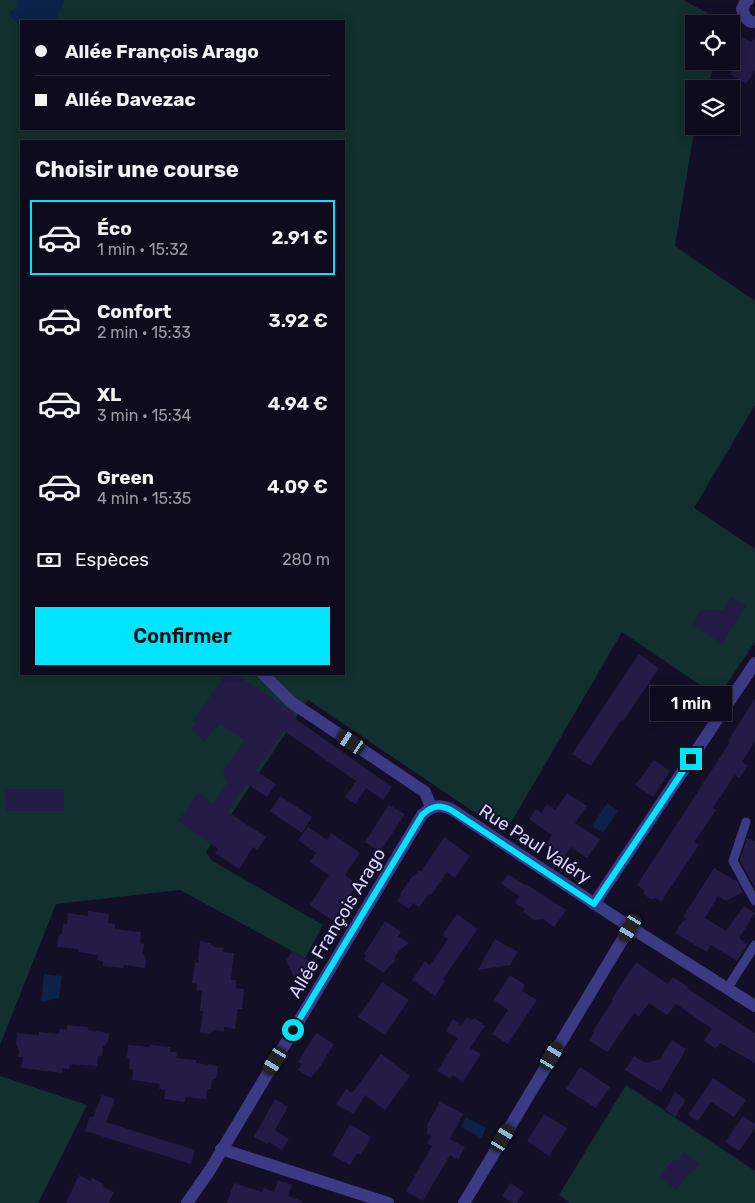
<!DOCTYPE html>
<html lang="fr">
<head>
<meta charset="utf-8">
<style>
  :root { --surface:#0e0b1c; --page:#171425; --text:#f1f3f6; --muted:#9b9ba3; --line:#2e2b3b; --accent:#00e5ff }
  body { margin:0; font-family:Rubik,sans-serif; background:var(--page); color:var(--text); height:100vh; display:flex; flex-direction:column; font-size:19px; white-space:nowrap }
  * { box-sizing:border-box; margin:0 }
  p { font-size:16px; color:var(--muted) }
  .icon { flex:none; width:28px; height:28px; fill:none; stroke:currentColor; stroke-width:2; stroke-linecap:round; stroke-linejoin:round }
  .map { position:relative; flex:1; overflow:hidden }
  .panel { position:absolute; left:20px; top:140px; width:325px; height:535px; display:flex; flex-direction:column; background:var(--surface); border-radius:0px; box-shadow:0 2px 12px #0003,0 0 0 1px var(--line) }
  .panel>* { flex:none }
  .banner { position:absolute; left:20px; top:20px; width:325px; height:110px; border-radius:0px; box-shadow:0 2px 12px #0003,0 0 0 1px var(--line); display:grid; align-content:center; height:110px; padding:0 15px; background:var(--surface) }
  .controls { position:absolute; left:685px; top:15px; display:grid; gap:10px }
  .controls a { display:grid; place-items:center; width:55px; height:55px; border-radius:0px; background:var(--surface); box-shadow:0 2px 12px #0003,0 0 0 1px var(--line); font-size:25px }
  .end { position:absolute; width:22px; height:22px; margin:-11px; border:6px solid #00e5ff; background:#111; box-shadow:0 0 0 2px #111 }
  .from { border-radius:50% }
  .bubble { position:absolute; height:35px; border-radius:0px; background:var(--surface); box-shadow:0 2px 12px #0003,0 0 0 1px var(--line); font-size:16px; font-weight:600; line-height:35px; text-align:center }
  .car { position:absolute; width:15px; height:30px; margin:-15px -8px; border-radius:6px; box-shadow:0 0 4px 1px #0007; background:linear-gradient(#222 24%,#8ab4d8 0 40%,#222 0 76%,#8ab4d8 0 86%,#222 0) }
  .banner b { display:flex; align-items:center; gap:18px; height:48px; font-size:19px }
  .banner b+b { border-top:1px solid var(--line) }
  .banner i { width:12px; height:12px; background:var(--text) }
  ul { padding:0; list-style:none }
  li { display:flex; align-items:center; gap:15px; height:75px; margin:0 10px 8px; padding:0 5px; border:2px solid transparent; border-radius:0px }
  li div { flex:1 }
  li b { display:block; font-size:19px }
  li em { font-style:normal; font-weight:600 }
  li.active { border-color:var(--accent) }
  li>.icon { width:45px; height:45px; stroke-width:1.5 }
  h2 { padding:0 15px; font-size:22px; line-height:60px }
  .pay { display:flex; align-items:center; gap:12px; height:55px; padding:0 15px; font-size:19px }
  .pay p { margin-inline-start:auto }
  .primary-button { display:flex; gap:10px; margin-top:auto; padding:10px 15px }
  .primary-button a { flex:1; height:58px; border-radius:0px; background:var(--accent); color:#111; font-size:20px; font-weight:600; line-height:58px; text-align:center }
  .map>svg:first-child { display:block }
  .green { fill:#12302f; fill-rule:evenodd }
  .water { fill:#0c2248 }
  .building { fill:#241b47 }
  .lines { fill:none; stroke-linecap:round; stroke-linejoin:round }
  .lane { stroke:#3d3a85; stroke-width:9 }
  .street { stroke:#3d3a85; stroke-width:12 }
  .route { stroke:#00e5ff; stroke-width:6 }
  .labels { text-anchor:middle; stroke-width:4; stroke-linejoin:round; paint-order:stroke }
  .street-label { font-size:18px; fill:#d9d4ff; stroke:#130f26 }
</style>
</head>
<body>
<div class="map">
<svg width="755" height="1203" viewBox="0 0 755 1203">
  <rect width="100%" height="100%" fill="#130f26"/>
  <g class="green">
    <path d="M0 0H683L727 23 694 24V61H715L707 89H694V126H695L675 246 755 301V405L694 508 755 549V642L718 697 622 632 505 833 308 700 206 852 211 860 323 925 305 958 180 890 56 904 0 1045ZM21 21H344V129H21ZM21 141H344V674H21Z"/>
    <path d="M0 1076 87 1105 38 1203H0Z"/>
    <path d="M626 1085 755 1171V1203H570L559 1195Z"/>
  </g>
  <g class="water">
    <path d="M16 0H65L55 21H21V27L11 16 10 13 17 6Z"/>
    <path d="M663 695 672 700 658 723 649 718Z"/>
    <path d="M607 803 618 811 603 833 592 826Z"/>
    <path d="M44 974 62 976 59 998 41 1002Z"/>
    <path d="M466 1117 486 1128 481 1138 461 1127Z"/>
  </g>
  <g class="building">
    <path d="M743 37 751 42 755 37V70L746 84 730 74 742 57 733 51Z"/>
    <path d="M731 596 746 606 722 644 692 624 701 610H723Z"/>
    <path d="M639 654 659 668 623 721 621 720 591 766 572 754Z"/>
    <path d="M226 674H234L283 705 295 714 293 717 392 787 383 800 366 788 356 804 345 797 356 781 284 731 256 771 276 784 267 797 247 784 228 812 266 837 257 850 253 847 239 869 215 853 218 849 178 821 198 793 213 803 227 784 223 771 245 740 220 724 217 729 215 727 205 741 191 730 196 723 193 722Z"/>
    <path d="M755 698V741L742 762 748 766 739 778 735 775 713 808 716 810 694 842 699 845 661 902 656 898 650 899 644 894V890L637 885 730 742 728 741Z"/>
    <path d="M654 760 670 771 653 797 635 785Z"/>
    <path d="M5 789H64V811H6Z"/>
    <path d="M567 793 587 806 575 823 600 839 587 858 571 847 563 859 545 846 552 835 529 819 536 809 541 813 547 804 555 810Z"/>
    <path d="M280 796 312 817 302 833 270 811Z"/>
    <path d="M389 805 405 814 380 852 365 842Z"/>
    <path d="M308 827 327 840 331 833 360 853 345 875 357 884 333 921 310 905 329 875 310 862 316 853 298 840Z"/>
    <path d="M444 837 470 856 455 878 447 872 431 895 429 894 419 907 413 903 409 909 397 901 401 895 400 894 413 875 414 876 419 870 421 872Z"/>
    <path d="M747 838 755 841V888L740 860Z"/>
    <path d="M714 868 738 882 743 892 726 901 718 896 705 918 726 931 744 906 755 913 739 938 748 944 737 961 711 945 707 952 675 933 683 921 687 919 683 917Z"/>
    <path d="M508 874 525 885 526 884 566 910 554 927 543 919 534 920 523 912 525 909 515 903 519 896 501 884Z"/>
    <path d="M88 911 109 914 108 923 115 924V929L141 932 140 943 144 944 143 953 146 958 145 968 124 965 123 968 103 966V961L97 960 98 955 78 952V949L57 947 58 937 62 933 63 924H67L68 913 88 916Z"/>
    <path d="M457 914 478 929 443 979 445 981 435 996 412 980 425 961 430 965 448 939 442 935Z"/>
    <path d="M385 921 401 932 398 936 409 943 400 950 395 957 394 963 390 965 384 973 364 959 366 955 364 954Z"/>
    <path d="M495 939 518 952 510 965 478 970Z"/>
    <path d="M200 941 210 943 214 947 224 948 223 952 234 953 231 980H236V988L244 989 242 1009H238L235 1029 224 1027V1031L214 1030 210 1034 200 1033 203 1011H200L202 991 196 990 197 984 192 983 195 963H198Z"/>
    <path d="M292 951 312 962 299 987 286 961Z"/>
    <path d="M636 962 668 984 673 977 688 987 687 988 755 1033V1063L720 1043 716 1049 704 1041 712 1029 676 1004 667 1015 649 1003 639 1016 634 1013 607 1052 589 1040 594 1032 593 1031 613 1000 612 999Z"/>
    <path d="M510 975 525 985 522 991 537 1000 508 1044 492 1034 508 1010 494 1000Z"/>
    <path d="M382 982 409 1000 385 1035 358 1017Z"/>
    <path d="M467 1017 472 1020 474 1018 485 1026 470 1048 481 1054 463 1081 452 1075 450 1078 437 1071 458 1038 446 1031 453 1019 461 1025Z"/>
    <path d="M67 1025 88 1027V1030L109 1033 108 1042 103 1047 102 1056H98L97 1066 70 1064 69 1069 62 1068V1073L21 1068 23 1057H18L19 1051 16 1044 17 1033 39 1035V1032L59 1034 60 1029 67 1030Z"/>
    <path d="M316 1033 334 1044 316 1073 315 1072 311 1078 298 1070 302 1064 298 1062Z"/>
    <path d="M672 1040 686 1049 661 1092 625 1070 634 1056 646 1063 660 1059Z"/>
    <path d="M128 1045 150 1047V1045L171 1047 170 1052H177L176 1058 196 1060V1063L218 1066 216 1078 212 1080 211 1089H207L206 1099 186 1097 185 1102 164 1099 166 1090 159 1089 160 1084 132 1080 133 1070 129 1069 130 1060 127 1057Z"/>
    <path d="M381 1054 410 1076 385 1110 365 1095 354 1114 336 1105 346 1089 352 1093Z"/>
    <path d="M580 1067 610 1087 596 1108 566 1089Z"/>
    <path d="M713 1078 746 1100 734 1117 711 1102 698 1121 688 1115Z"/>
    <path d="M675 1092 686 1100 675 1117 665 1110Z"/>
    <path d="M102 1095 115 1099 106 1122 195 1150 191 1164 85 1131 90 1116 93 1117Z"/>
    <path d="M275 1099 288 1107 275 1130 289 1139 282 1150 269 1142 267 1144 254 1137Z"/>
    <path d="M440 1101 463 1114 450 1139 465 1147 458 1160 450 1155 423 1201 406 1191 432 1146 427 1143 431 1136 426 1133 428 1128 426 1127Z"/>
    <path d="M544 1114 567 1128 549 1156 527 1141Z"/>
    <path d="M743 1116 755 1124V1128L739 1151 725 1142Z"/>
    <path d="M350 1124 371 1137 361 1155 357 1153 350 1165 332 1155Z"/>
    <path d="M684 1152 699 1164 692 1173 690 1171 676 1190 660 1177 674 1159 677 1162Z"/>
    <path d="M79 1175 91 1181 92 1178 104 1184 103 1187 114 1192 109 1203H66Z"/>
    <path d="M278 1180 292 1185 288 1196 302 1201V1203H227L234 1183 262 1192 264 1188 274 1192Z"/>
    <path d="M511 1183 524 1192 517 1203H513L502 1196Z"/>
  </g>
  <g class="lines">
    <g class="lane">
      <path d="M746 822 733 861 755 901"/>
      <path d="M727 989 755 945"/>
    </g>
    <g class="street">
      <path d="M748 0 746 1 742 9C745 16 747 23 755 22"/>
      <path d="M263 674 291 702 425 792 431 807"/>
      <path d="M594 904 755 663"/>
      <path d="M221 1149 388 1203"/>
      <path d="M187 1203 210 1170 422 815C432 806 438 804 451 809L630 927 755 1006"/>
      <path d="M464 1203 630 927"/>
    </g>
  </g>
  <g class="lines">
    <path class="route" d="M293 1030 422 815C432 806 438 804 451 810L594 904 691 759"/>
  </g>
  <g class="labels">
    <g class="street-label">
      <text transform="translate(535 844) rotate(33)" y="6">Rue Paul Valéry</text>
      <text transform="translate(337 923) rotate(-59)" y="6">Allée François Arago</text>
    </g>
  </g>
</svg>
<div class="controls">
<a><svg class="icon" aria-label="locate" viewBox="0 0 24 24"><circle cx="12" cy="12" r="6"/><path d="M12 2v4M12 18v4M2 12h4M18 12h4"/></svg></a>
<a><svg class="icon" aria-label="layers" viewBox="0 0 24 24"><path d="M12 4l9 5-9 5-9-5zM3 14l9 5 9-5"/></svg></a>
</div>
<i class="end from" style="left:293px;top:1030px"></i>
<i class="end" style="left:691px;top:759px"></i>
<div class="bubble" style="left:650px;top:686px;width:82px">1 min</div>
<i class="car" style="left:351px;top:742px;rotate:304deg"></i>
<i class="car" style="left:630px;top:928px;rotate:211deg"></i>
<i class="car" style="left:552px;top:1056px;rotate:31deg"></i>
<i class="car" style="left:275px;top:1061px;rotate:211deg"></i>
<i class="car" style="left:503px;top:1138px;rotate:31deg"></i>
<div class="banner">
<b><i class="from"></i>Allée François Arago</b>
<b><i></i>Allée Davezac</b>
</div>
<section class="panel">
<h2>Choisir une course</h2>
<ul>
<li class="active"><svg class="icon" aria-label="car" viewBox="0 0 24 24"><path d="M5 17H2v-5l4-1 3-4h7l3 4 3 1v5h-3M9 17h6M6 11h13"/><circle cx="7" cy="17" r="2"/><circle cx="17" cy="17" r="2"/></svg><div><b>Éco</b><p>1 min · 15:32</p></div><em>2.91 €</em></li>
<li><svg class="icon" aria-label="car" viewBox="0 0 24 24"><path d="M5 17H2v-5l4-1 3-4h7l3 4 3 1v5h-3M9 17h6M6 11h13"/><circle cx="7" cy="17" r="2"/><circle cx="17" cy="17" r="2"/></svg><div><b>Confort</b><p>2 min · 15:33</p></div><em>3.92 €</em></li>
<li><svg class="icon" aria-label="car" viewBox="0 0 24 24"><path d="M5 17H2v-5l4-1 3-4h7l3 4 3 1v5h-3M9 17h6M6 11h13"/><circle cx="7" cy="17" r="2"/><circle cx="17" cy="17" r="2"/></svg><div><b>XL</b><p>3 min · 15:34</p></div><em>4.94 €</em></li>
<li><svg class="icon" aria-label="car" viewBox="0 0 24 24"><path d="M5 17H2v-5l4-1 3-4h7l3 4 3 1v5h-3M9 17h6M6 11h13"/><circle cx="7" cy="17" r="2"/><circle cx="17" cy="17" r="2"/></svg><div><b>Green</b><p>4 min · 15:35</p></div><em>4.09 €</em></li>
</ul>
<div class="pay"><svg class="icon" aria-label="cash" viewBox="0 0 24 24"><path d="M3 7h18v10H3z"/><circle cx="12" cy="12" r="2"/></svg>Espèces<p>280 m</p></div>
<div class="primary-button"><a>Confirmer</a></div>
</section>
</div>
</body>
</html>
